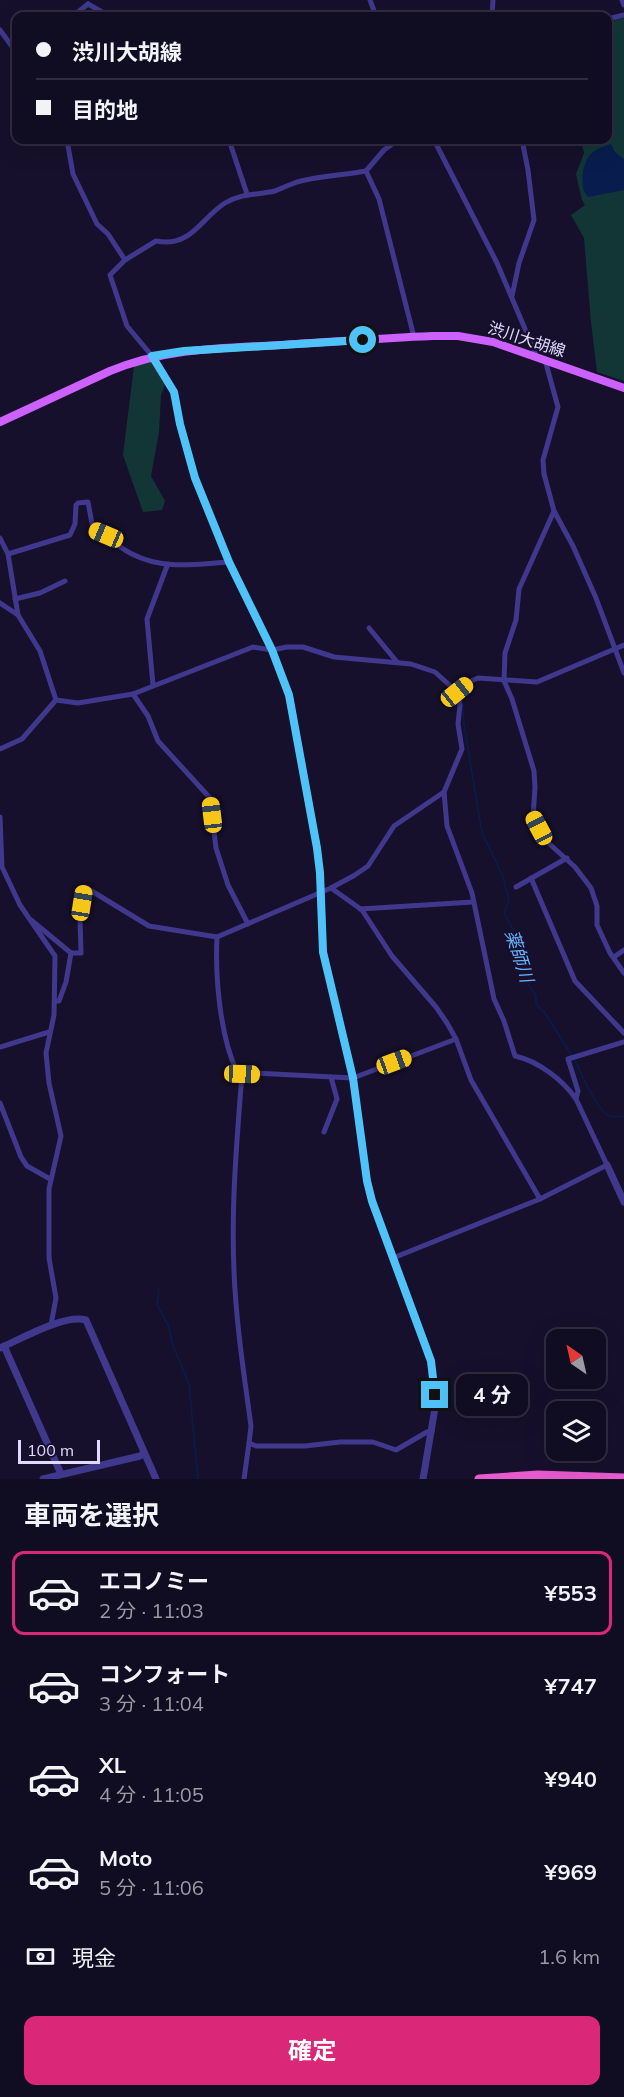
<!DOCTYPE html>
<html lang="ja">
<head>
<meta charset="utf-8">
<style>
  :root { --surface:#100c21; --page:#1e1a2e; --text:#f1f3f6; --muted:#9c9ba5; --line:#302c3f; --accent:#db2777 }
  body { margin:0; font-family:Mulish,"Noto Sans JP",sans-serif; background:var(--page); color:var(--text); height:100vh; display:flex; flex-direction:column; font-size:22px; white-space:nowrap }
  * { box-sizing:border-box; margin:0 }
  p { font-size:20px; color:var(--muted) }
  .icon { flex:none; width:33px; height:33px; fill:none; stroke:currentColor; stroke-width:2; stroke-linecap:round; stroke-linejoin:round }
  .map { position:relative; height:1479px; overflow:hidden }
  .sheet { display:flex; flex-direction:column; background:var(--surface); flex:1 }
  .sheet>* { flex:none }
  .top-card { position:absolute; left:12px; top:12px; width:600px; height:132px; border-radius:12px; box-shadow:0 6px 24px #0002,0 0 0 2px var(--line); display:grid; align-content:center; height:132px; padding:0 24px; background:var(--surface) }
  .needle { width:39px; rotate:326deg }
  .tools { position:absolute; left:546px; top:1329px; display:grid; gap:12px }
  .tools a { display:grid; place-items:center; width:60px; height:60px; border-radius:12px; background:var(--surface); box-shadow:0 6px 24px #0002,0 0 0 2px var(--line); font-size:30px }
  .scale { position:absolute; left:18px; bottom:15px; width:82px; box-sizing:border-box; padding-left:6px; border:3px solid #e1daff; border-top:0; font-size:16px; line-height:21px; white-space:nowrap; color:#e1daff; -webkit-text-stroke:4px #16102c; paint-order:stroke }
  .end { position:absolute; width:27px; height:27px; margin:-14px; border:8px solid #4fc3f7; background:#111; box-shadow:0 0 0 3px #111 }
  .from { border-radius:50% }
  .bubble { position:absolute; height:42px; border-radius:12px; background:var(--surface); box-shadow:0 6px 24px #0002,0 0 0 2px var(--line); font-size:20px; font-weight:700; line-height:42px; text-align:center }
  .car { position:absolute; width:18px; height:36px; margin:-18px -9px; border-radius:8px; box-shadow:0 0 4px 2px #0007; background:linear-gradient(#f5c518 24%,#345 0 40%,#f5c518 0 76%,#345 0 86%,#f5c518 0) }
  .top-card b { display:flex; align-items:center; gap:21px; height:57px; font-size:22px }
  .top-card b+b { border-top:2px solid var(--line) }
  .top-card i { width:15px; height:15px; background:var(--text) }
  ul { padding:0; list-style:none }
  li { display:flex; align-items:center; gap:18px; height:84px; margin:0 12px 9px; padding:0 12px; border:3px solid transparent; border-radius:12px }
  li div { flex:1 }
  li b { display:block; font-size:22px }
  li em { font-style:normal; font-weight:700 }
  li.selected { border-color:var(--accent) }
  li>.icon { width:54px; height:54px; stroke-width:1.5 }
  h2 { padding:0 24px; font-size:27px; line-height:72px }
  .pay { display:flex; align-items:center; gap:15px; height:66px; padding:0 24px; font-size:22px }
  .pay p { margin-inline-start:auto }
  .button { display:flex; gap:12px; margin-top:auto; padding:12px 24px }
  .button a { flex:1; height:69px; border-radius:12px; background:var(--accent); color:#fff; font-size:24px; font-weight:700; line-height:69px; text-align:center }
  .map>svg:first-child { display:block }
  .green { fill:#123636 }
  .water { fill:#081d4d }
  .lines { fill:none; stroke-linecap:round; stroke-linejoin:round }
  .stream { stroke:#081d4d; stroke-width:1.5 }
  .minor { stroke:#40388d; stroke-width:5 }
  .tertiary { stroke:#40388d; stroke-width:7 }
  .primary { stroke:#cd61ff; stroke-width:8 }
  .trunk { stroke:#e65bce; stroke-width:9 }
  .route { stroke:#4fc3f7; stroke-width:8 }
  .labels { text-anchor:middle; stroke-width:5; stroke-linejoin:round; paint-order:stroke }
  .street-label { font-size:16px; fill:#e1daff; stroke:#16102c }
  .water-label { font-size:18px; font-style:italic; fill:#68b1ff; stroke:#16102c }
</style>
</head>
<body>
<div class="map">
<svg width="624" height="1479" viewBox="0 0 624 1479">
  <rect width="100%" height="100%" fill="#16102c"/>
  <g class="green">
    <path d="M624 18V381L597 372 591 322 584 238 571 215 585 205 582 200 576 174 584 153 581 140H608V22Z"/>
    <path d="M150 360 165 385 161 395 159 432 151 476 165 501 162 510 143 512 123 455 134 366Z"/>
  </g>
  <path class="water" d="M611 144 615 152 624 159V190L588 197C578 188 582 160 593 152 598 148 605 146 611 144Z"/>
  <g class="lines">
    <g class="stream">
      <path d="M462 694 464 724 482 833 502 874 509 900 504 913 518 939 525 979 536 996V1004L545 1013 572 1056"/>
      <path d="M575 1060C580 1072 596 1106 606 1114 611 1118 618 1117 624 1116"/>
      <path d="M159 1289 157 1304 168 1325 173 1346 189 1384 198 1479"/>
    </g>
    <g class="minor">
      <path d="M370 0 376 16"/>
      <path d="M622 0 624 5"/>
      <path d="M88 4 109 16"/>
      <path d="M73 16 88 4"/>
      <path d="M492 16 493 0"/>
      <path d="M608 19 624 15"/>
      <path d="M0 30 16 52"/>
      <path d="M67 140 73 174 97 224 108 234 125 260"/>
      <path d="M229 140 247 194"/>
      <path d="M434 140 497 263 537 357"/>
      <path d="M366 171 379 199 414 337"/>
      <path d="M512 296 519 263 534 220 528 170 522 140"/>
      <path d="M152 356 127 326 110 275 125 260 156 241C191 248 200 219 225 203 241 193 258 195 275 191 282 188 289 185 297 182 319 176 344 175 366 171L384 150 398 140"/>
      <path d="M545 360 558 407 543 460 544 474 554 511 573 546 596 598 624 673"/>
      <path d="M554 511 519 589 516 620 505 653 504 681 512 699 534 771 535 787 533 817 544 839 575 867 591 888 597 906V925L610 953 624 973"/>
      <path d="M0 538 8 554 18 615 40 651 56 700"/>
      <path d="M8 554 70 535 75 524 76 505 78 503 88 502 93 529C108 536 118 547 132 554 163 570 195 564 229 562"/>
      <path d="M15 599 40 593 65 581"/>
      <path d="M0 603 18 615"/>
      <path d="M369 628 397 662"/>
      <path d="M153 685 147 619 167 566"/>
      <path d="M457 692 471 681 478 678 537 682 624 645"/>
      <path d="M133 694 148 716 158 741 210 798 216 848 228 885 248 924"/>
      <path d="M56 700 78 703 133 694 253 647 272 650 287 647H303L334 657 411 664 435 672 457 692 460 705 458 724 462 749 444 792 447 826 472 893 494 999 504 1021 515 1056C538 1061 563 1080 576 1099L607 1165 540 1199 393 1258"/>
      <path d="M0 749 22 739 56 700"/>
      <path d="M0 817 2 867 20 905 55 956 54 1015 46 1053 49 1083 61 1136 49 1189V1258L56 1298 51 1325"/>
      <path d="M531 878 575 981 624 1033"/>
      <path d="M516 887 567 858"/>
      <path d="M331 888 362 910 392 956 436 1007 447 1023 456 1039 471 1080 540 1199"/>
      <path d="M360 909 473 902"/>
      <path d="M31 920 71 953H81L80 919 85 887 149 926 217 937 331 888 355 875 368 866 394 826 444 792"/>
      <path d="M217 937C215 977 220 1036 237 1072L353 1078 456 1039"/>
      <path d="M614 957 624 950"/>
      <path d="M55 1001H59L66 982 71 953"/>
      <path d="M0 1047 49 1032"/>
      <path d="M242 1074C237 1139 231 1205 234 1271 236 1323 244 1374 251 1426L249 1443 256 1446H305L340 1442H373L396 1450 427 1432 432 1431"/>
      <path d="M576 1099 578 1091 568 1059 624 1042"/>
      <path d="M0 1103 21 1157 27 1166 50 1179"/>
      <path d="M324 1132 337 1099 331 1077"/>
      <path d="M244 1479 249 1443"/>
    </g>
    <g class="tertiary">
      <path d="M152 356 174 392 180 424 195 478 229 562 272 650 289 695 317 848 320 873 323 952 353 1078 367 1181 372 1201 431 1361 435 1408 423 1479"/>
      <path d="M607 1165 624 1202"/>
      <path d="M4 1346 61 1474"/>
      <path d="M0 1348C21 1339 64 1314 86 1320L156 1479"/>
      <path d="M43 1479 140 1456 144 1453"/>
    </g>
    <path class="primary" d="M0 422 110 371C165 348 223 348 281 345 331 342 382 338 432 336H458L493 342 624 388"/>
    <path class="trunk" d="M479 1479 538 1475 624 1478"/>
  </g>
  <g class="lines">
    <path class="route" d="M363 340 184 351 152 356 174 392 180 424 195 478 229 562 272 650 289 695 317 848 320 873 323 952 353 1078 367 1181 372 1201 431 1361 435 1395"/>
  </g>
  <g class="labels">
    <g class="street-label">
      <text transform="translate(527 339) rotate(18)" y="6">渋川大胡線</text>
    </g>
    <g class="water-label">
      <text transform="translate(519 956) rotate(72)" y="6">薬師川</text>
    </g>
  </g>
</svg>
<div class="tools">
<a><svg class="needle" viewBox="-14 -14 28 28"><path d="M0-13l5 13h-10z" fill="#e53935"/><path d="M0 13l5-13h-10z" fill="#9c9ba5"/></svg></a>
<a><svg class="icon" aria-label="layers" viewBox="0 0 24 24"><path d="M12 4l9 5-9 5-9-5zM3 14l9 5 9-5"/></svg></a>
</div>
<div class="scale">100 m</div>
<i class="end from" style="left:363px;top:340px"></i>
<i class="end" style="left:435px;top:1395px"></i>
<div class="bubble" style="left:456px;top:1374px;width:72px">4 分</div>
<i class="car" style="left:106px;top:535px;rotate:293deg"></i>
<i class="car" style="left:457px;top:692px;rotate:51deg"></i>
<i class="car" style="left:212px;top:815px;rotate:353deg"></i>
<i class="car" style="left:539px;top:828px;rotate:332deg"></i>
<i class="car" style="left:82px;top:903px;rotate:9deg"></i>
<i class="car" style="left:394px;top:1062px;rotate:70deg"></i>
<i class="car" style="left:242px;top:1074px;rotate:92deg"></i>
<div class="top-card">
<b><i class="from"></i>渋川大胡線</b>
<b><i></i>目的地</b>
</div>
</div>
<section class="sheet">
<h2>車両を選択</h2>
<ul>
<li class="selected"><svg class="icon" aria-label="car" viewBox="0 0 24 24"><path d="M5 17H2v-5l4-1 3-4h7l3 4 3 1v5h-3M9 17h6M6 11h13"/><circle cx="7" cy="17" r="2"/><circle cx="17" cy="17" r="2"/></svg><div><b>エコノミー</b><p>2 分 · 11:03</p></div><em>¥553</em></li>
<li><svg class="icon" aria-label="car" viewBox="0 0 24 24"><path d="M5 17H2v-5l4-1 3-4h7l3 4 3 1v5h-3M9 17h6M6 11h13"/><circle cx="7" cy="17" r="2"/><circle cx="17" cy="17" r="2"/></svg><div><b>コンフォート</b><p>3 分 · 11:04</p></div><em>¥747</em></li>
<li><svg class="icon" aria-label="car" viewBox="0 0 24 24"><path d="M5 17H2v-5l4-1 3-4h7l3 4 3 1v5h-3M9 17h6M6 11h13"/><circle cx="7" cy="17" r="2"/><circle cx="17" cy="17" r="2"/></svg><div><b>XL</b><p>4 分 · 11:05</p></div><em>¥940</em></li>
<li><svg class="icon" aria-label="car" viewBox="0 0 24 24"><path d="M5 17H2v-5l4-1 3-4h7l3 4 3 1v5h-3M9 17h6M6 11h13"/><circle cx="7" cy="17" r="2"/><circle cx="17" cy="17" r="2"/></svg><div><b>Moto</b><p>5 分 · 11:06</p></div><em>¥969</em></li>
</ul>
<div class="pay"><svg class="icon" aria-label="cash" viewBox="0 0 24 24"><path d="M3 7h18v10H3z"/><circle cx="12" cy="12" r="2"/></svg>現金<p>1.6 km</p></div>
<div class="button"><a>確定</a></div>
</section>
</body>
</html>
